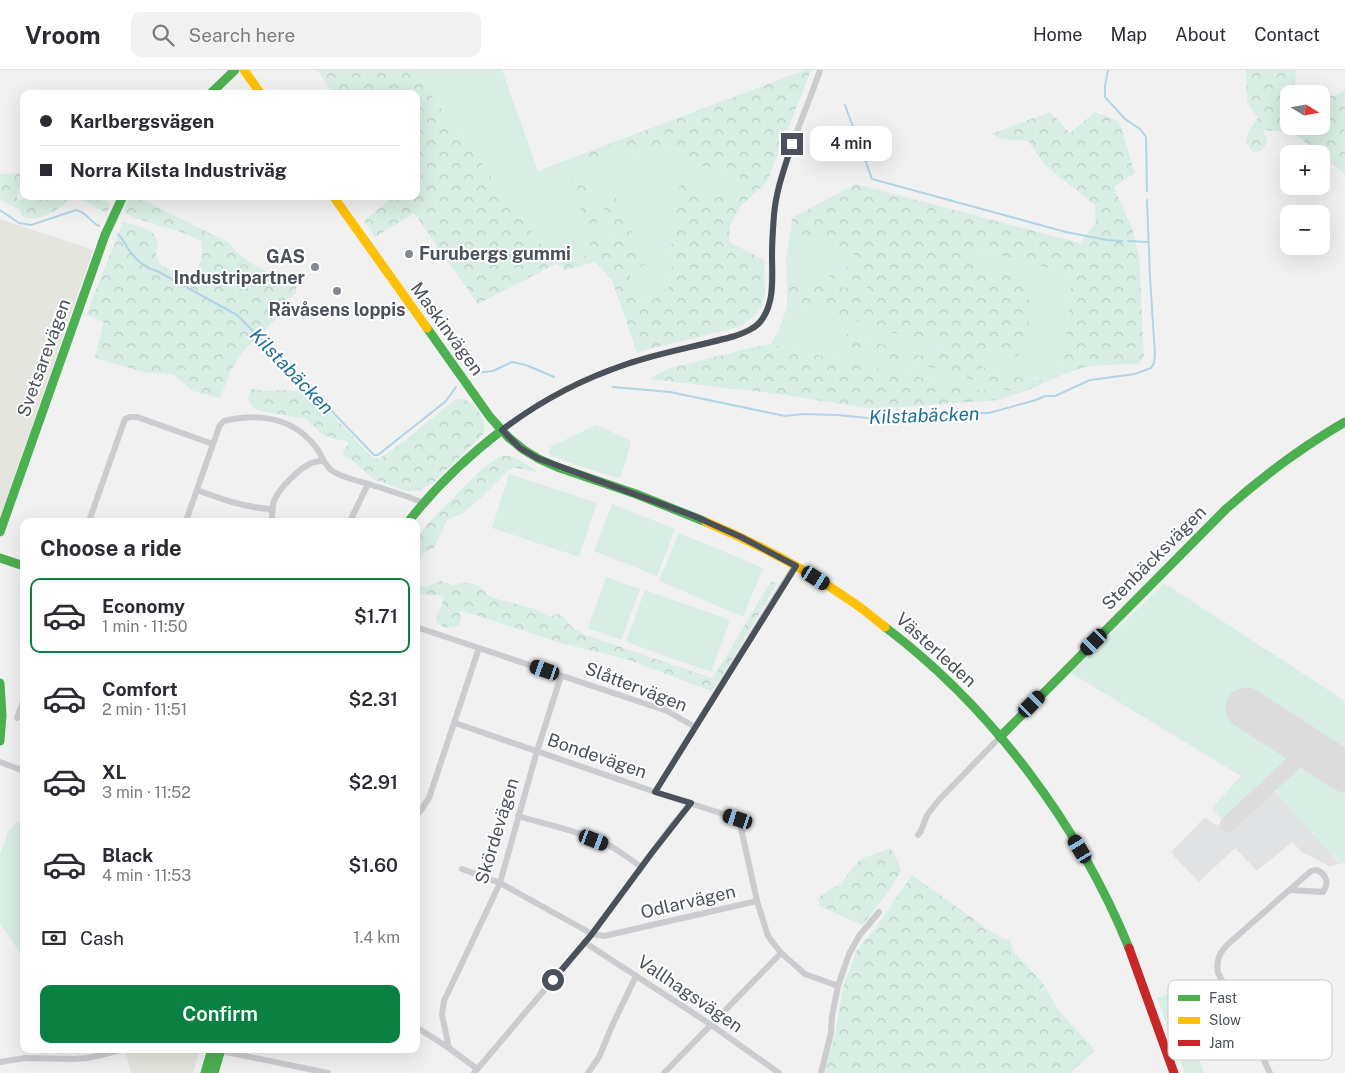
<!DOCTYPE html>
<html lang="en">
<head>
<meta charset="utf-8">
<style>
  :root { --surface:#fff; --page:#f2f2f3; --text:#2b2b33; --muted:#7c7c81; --line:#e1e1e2; --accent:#0b8043 }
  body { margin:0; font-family:"Public Sans",sans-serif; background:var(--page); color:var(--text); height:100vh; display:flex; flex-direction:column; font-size:19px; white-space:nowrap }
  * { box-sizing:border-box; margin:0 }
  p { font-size:16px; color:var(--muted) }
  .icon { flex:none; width:28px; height:28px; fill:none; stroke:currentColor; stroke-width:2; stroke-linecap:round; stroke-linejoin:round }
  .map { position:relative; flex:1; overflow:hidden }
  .sheet { position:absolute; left:20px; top:448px; width:400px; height:535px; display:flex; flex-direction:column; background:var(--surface); border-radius:10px; box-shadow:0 5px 20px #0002 }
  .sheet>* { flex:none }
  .guide { position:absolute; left:20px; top:20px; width:400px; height:110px; border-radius:10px; box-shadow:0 5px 20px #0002; display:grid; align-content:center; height:110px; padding:0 20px; background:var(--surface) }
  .needle { width:32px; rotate:101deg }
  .controls { position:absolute; left:1280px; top:15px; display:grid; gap:10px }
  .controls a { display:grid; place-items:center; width:50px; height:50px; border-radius:10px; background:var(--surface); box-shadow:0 5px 20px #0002; font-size:25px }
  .end { position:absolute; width:22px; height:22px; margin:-11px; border:6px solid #4a515b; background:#fff; box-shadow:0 0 0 2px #fff }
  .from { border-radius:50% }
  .bubble { position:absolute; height:35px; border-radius:10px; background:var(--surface); box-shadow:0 5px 20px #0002; font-size:16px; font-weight:600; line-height:35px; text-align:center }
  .car { position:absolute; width:15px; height:30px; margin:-15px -8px; border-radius:6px; box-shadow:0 0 4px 1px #0007; background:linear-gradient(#222 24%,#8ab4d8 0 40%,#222 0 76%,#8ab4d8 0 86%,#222 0) }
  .guide b { display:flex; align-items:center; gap:18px; height:48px; font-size:19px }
  .guide b+b { border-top:1px solid var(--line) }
  .guide i { width:12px; height:12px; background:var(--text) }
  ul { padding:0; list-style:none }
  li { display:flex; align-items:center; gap:15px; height:75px; margin:0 10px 8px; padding:0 10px; border:2px solid transparent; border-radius:10px }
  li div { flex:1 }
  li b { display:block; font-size:19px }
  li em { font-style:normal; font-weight:600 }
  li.active { border-color:var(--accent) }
  li>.icon { width:45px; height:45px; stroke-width:1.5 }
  h2 { padding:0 20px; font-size:22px; line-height:60px }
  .pay { display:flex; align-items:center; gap:12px; height:55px; padding:0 20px; font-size:19px }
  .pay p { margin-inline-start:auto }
  .button { display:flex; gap:10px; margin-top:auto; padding:10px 20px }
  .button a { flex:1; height:58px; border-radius:10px; background:var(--accent); color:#fff; font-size:20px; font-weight:600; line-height:58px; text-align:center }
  header { display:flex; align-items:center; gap:30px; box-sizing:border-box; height:70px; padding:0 25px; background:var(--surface); border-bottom:1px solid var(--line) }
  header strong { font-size:24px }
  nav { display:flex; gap:28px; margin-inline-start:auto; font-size:18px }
  .search { width:350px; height:45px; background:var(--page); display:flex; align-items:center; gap:12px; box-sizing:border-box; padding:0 18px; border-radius:10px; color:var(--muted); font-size:19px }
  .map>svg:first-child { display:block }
  .commercial { fill:#e5e5df }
  .airport { fill:#e1e2e4 }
  .green { fill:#d8ede3 }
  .forest { fill:url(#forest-crowns) }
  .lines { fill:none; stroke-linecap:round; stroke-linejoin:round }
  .stream { stroke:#b1d4e6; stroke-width:2 }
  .taxiway { stroke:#dcdcdd; stroke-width:16 }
  .runway { stroke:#dcdcdd; stroke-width:41 }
  .street { stroke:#cbcccf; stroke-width:6 }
  .fast { stroke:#4caf50; stroke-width:9 }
  .slow { stroke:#ffc107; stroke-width:9 }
  .jam { stroke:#c62828; stroke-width:9 }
  .route { stroke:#4a515b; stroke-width:6 }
  .poi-dot { fill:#848990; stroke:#fff; stroke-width:2 }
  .labels { text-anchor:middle; stroke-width:4; stroke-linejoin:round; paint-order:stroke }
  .poi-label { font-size:18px; font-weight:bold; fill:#4a515b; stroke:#fff; text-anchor:start }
  .street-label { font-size:18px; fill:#4a515b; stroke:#fff }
  .water-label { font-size:19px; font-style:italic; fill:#1d6f9b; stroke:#fff }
  .key { fill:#fff; stroke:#c9cbce; stroke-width:1 }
  .key-label { font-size:14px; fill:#4a515b }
</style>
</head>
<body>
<header>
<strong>Vroom</strong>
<div class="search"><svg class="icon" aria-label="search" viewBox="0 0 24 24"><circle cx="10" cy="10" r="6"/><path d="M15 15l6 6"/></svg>Search here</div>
<nav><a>Home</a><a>Map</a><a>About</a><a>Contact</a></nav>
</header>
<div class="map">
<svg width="1345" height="1003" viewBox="0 0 1345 1003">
  <defs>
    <pattern id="forest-crowns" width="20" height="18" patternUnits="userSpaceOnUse" patternTransform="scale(1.25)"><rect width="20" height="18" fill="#d8ede3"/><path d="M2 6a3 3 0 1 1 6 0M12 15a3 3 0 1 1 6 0" fill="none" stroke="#bbcdc5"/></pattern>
  </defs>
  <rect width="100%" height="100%" fill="#f1f1f1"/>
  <g class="commercial">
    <path d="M0 149 93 180 0 448Z"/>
    <path d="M133 979H200L193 1003H131L126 983Z"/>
  </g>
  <path class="airport" d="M1266 713 1272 720 1276 722 1340 794 1329 796 1302 782 1292 772 1257 801 1235 778 1199 812 1173 785 1172 781 1205 747 1215 755 1221 754Z"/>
  <g class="green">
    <path d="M413 0H502L538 101 580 85 594 90 607 86 621 80 634 86 644 80 661 75 677 77 700 96 728 99 740 107 734 124 714 128 701 122 680 111 671 166 672 193 669 217 655 229 638 231 630 217V204L625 149 619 131 610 122 607 153 614 170 601 167 581 104 568 110 575 121 581 141 585 163 593 182 562 196 556 194Z"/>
    <path d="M791 159 799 164 839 177 854 184 853 196 831 201 826 206 836 209 860 210 872 224 795 208 787 218 786 189Z"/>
    <path d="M973 179 1072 204 1063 298 1067 303 1048 311 1036 308 1010 307 992 302 974 291 977 279H994L1016 287 969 193Z"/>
    <path d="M787 234 797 237 809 236 906 267 936 272 945 283 932 286 908 285 864 267 840 272 864 283 892 291 933 298 1010 321 1028 320 998 330 994 323 856 294 771 274C779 261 784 249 787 234Z"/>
    <path d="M596 355 630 370 631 373 621 406 617 408 568 392 549 384 550 377Z"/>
    <path d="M509 404 597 433 579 487 492 458Z"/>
    <path d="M612 434 675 459 657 506 594 481Z"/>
    <path d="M679 463 763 498 743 547 659 511Z"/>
    <path d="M606 507 640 519 621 570 588 558Z"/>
    <path d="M1164 513 1345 631V685L1254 626 1239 650 1285 681C1288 685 1288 689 1285 694L1223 752 1212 738 1241 706 1071 603Z"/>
    <path d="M645 520 730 550 711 602 626 572Z"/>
    <path d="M1306 694 1345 719V792L1342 794 1339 792 1314 765V762H1311L1277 722 1276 717 1277 715 1301 694Z"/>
    <path d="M24 749V893L19 881 0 854V785L8 762 13 756 19 751Z"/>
    <path d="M1173 922 1204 1003H1185L1157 928Z"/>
  </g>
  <g class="forest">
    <path d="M317 0H413L556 194 478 234 414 143 375 167 364 151 394 126H416V24H333Z"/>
    <path d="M805 0H811L767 112 741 136 730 155 729 172 764 190 765 221 762 237 754 246 739 257 637 282 612 210 595 192 563 201 562 196 593 182 585 163 581 141 575 121 568 110 581 103 602 167 614 169 607 153 603 129 610 122 619 131 625 149 648 192 630 204V217L638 231 655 229 669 217 672 193 671 166 680 111 701 122 714 128 734 124 740 107 728 99 700 96 677 77 661 75 644 80 634 86 621 80 607 86 594 90 580 85Z"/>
    <path d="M1246 0H1296L1295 14 1296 20 1301 24H1289V56H1321V25L1336 26 1345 20V104L1321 84 1297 66 1289 62 1264 60V64L1268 71 1262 81 1253 82 1246 73 1249 60 1258 48 1247 32Z"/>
    <path d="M1050 42 1070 63 1095 42 1119 51 1135 103 1114 117 1133 161 1139 187 1144 286 1138 294C1114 295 1089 293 1067 303L1063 298 1072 204 974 179 969 194 1018 208 1029 225V252L1025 281 1016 287 994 279H977L975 291C980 295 986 299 992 302 1010 309 1030 306 1048 311L1028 320 1010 321 933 298 892 291 864 283 840 272 847 264C853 265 860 265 866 268 892 277 917 293 945 282L936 272 906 267 809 236 797 237 787 234V218L795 208 872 223 860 210 836 209 826 206 831 201 853 196 854 184 839 177 799 164 791 159 792 148 856 114 1080 173 1096 152 1095 135 1045 95 1028 71 1003 69 991 64Z"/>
    <path d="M21 103 22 113 18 120 17 128 21 131 29 126H102L110 134 107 143C96 139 84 127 72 130 69 130 64 134 62 136 47 145 40 152 22 146L20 140 0 130V104Z"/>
    <path d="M136 126 229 173C240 188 251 193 267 202 277 207 285 214 296 216V223L277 236V248L245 279 231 300 220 328 193 321 173 304 148 303 97 289 95 286 104 252 86 245 123 152C133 155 149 156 155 166 160 173 156 178 156 185 158 199 181 204 192 206 202 196 203 184 201 171L181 162 138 149 124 143 125 136 129 128Z"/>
    <path d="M771 274 856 294 994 323 998 330 873 339 779 324 650 309 667 299 750 278Z"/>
    <path d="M251 319 267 321 283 320 311 323 372 387 379 389 407 369 456 329C461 329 467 329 471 333 479 338 488 356 483 364 482 365 478 370 477 370L432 414 420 420 406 421 373 409 352 390 342 384 349 372 335 369 323 365 306 349 259 341 252 336 248 329Z"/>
    <path d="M500 386H512L526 394 537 402 516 398 510 399 483 426 463 443 447 450 434 478C423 482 421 485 416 496V471L428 453 482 399Z"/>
    <path d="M440 511 453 515 461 513H470L479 516 490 527 538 540 549 547 557 544 564 547 572 557 585 565 712 608 718 600 770 513 774 511 777 514 717 615 711 621 629 590 561 573 460 540V555L445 558 437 552 436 547 440 539 444 528 438 525 416 524V516L425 517Z"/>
    <path d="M889 778 894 782 901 800C890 820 877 838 862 855L820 836 818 828 832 818 841 814 855 795 862 788 878 783Z"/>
    <path d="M912 805 999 867 1010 870 1013 881 1042 912 1059 941 1095 980 1070 1003H824L835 965 843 917 857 880 877 856Z"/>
  </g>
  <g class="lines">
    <g class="stream">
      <path d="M1108 0 1105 16V27L1125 49 1140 59 1146 67 1147 121"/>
      <path d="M845 35 872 109 1066 162 1107 170 1122 171"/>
      <path d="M0 140 19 153 31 155 76 140C87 142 90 152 99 156"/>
      <path d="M118 164C122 168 124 171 127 177 134 189 146 198 159 202L237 245 295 303 374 385H378L383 381 446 331 456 317"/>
      <path d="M1128 171 1148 172"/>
      <path d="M476 303 493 301 512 292 526 295 554 307"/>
      <path d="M613 317 670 322 785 346 803 344 837 345 868 348H889L896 345 908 350 946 348 966 343H989L1036 330 1045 326H1055L1090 310 1135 304 1151 298 1154 293 1155 285 1150 207 1147 130"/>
    </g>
    <path class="taxiway" d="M1228 754 1300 687 1309 685 1321 687"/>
    <path class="runway" d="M1246 638 1345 702"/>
    <g class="street">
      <path d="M502 360C540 331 582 309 627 294 662 282 699 276 735 266 757 258 765 250 771 227 773 190 770 152 779 116 789 76 807 39 820 0"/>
      <path d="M213 374 220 355 224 351C258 343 292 347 315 376 322 384 323 394 332 401 342 407 354 410 365 413 385 419 404 425 424 433"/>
      <path d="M197 420C221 429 246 438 272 439"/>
      <path d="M89 451 125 349 130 347H137L213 374 186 451"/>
      <path d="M272 451C272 444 272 438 274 431 279 418 299 399 311 393 314 392 319 391 323 391"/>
      <path d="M350 451 368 414"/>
      <path d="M416 557 479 578"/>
      <path d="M17 648 24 629"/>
      <path d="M455 653 655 722 739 749 757 831 768 866 781 883 805 904 838 916"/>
      <path d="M0 692 24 701"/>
      <path d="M655 722 795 495"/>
      <path d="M419 743 429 728 479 578 667 641 695 657"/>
      <path d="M518 746C548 755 584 762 612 777 622 783 632 790 641 797"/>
      <path d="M918 765 921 761 927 745 938 731 1000 667"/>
      <path d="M462 799 500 813 592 864 604 866 757 831"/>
      <path d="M584 872 710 954 779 1003"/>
      <path d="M416 957 449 978 477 999"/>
      <path d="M449 978 442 945 444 931 500 813 537 681 561 606"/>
      <path d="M221 981 328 1003"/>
      <path d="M0 992 25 988 73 989 87 988 97 986 124 979"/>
      <path d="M474 1003 592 864 670 758 691 733"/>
      <path d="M588 1003 599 987 612 956 636 906"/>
      <path d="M664 1003 781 883"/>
      <path d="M821 1003 831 963 832 946 838 916 849 884 859 866 879 842"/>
      <path d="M1270 1003 1250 960 1218 903C1216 891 1219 884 1227 875L1311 801 1317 800C1327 805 1329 813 1323 822L1290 820"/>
    </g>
    <g class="fast">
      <path d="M210 24 235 0"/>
      <path d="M427 258 490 347 508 367 524 380 539 389 557 397 636 424 706 452"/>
      <path d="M409 451C436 416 467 387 502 360"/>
      <path d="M0 462 105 165 123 126"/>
      <path d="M0 488 24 496"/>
      <path d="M885 557C991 637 1079 755 1129 878"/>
      <path d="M0 613 2 645 0 671"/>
      <path d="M1000 667 1226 439C1263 406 1302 377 1345 352"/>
      <path d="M205 1003 212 979"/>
      <path d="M214 1003 221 979"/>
    </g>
    <g class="slow">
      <path d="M244 0 261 24"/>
      <path d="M333 126 427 258"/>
      <path d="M706 452C756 473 804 498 848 529 861 537 872 547 885 557"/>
    </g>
    <path class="jam" d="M1129 878 1174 1003"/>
  </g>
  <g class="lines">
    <path class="route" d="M553 910 592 864 651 784 691 733 655 722 796 496 741 467 694 446 537 388 520 378 502 360C540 331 582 309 627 294 662 282 699 276 735 266 746 262 757 258 763 248 775 230 772 204 772 184 772 171 773 158 774 145 776 120 785 97 792 74"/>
  </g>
  <g class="poi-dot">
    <circle cx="409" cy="184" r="5"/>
    <circle cx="315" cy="197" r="5"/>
    <circle cx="337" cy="221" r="5"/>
  </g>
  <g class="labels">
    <g class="poi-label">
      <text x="419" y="190">Furubergs gummi</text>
      <text x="305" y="193" text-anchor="end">GAS<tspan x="305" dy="21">Industripartner</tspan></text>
      <text x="337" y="246" text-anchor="middle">Rävåsens loppis</text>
    </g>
    <g class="street-label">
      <text transform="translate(447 259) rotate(54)" y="6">Maskinvägen</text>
      <text transform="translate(44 288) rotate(-70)" y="6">Svetsarevägen</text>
      <text transform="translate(1154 488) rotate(-45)" y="6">Stenbäcksvägen</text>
      <text transform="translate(936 580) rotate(42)" y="6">Västerleden</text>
      <text transform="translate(636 617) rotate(21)" y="6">Slåttervägen</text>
      <text transform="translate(597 686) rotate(19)" y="6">Bondevägen</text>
      <text transform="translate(497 761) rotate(-73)" y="6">Skördevägen</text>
      <text transform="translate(688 832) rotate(-13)" y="6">Odlarvägen</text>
      <text transform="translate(690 924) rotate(34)" y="6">Vallhagsvägen</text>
    </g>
    <g class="water-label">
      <text transform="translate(292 301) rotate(46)" y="7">Kilstabäcken</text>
      <text transform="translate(924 345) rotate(-2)" y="7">Kilstabäcken</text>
    </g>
  </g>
  <rect x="1168" y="910" width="164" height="80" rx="8" class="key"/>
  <rect x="1178" y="925" width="22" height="6" fill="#4caf50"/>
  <rect x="1178" y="947" width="22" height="7" fill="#ffc107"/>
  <rect x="1178" y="970" width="22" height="6" fill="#c62828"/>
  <g class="key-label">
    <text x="1209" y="933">Fast</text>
    <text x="1209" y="955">Slow</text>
    <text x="1209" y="978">Jam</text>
  </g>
</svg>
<div class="controls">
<a><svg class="needle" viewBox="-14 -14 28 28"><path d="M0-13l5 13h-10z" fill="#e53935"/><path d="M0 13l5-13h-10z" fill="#7c7c81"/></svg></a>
<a>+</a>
<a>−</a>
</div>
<i class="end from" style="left:553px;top:910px"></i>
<i class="end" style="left:792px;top:74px"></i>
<div class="bubble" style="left:810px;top:56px;width:82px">4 min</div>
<i class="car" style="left:816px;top:508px;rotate:123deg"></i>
<i class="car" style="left:1094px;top:572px;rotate:225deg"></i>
<i class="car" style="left:545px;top:600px;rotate:289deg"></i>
<i class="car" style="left:1032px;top:634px;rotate:45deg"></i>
<i class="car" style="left:738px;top:749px;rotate:288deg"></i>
<i class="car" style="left:594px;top:770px;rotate:111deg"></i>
<i class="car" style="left:1080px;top:779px;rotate:329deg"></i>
<div class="guide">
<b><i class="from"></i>Karlbergsvägen</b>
<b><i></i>Norra Kilsta Industriväg</b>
</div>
<section class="sheet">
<h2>Choose a ride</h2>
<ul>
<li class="active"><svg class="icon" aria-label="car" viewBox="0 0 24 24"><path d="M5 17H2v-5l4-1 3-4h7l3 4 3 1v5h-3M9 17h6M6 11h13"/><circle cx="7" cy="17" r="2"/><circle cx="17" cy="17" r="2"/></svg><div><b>Economy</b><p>1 min · 11:50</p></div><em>$1.71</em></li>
<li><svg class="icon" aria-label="car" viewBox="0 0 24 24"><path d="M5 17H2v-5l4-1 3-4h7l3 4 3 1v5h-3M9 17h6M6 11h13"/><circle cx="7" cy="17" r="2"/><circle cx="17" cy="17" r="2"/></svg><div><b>Comfort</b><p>2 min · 11:51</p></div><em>$2.31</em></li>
<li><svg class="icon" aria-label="car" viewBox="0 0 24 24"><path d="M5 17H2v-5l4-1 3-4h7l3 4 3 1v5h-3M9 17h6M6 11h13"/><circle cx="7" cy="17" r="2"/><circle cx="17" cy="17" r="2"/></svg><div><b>XL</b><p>3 min · 11:52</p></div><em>$2.91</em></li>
<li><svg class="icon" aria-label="car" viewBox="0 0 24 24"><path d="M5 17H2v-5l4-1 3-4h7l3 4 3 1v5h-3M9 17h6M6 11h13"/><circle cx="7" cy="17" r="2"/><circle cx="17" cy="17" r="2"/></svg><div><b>Black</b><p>4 min · 11:53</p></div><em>$1.60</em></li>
</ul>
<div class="pay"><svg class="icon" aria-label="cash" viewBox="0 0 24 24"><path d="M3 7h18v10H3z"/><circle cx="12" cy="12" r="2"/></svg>Cash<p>1.4 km</p></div>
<div class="button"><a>Confirm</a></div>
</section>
</div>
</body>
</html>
